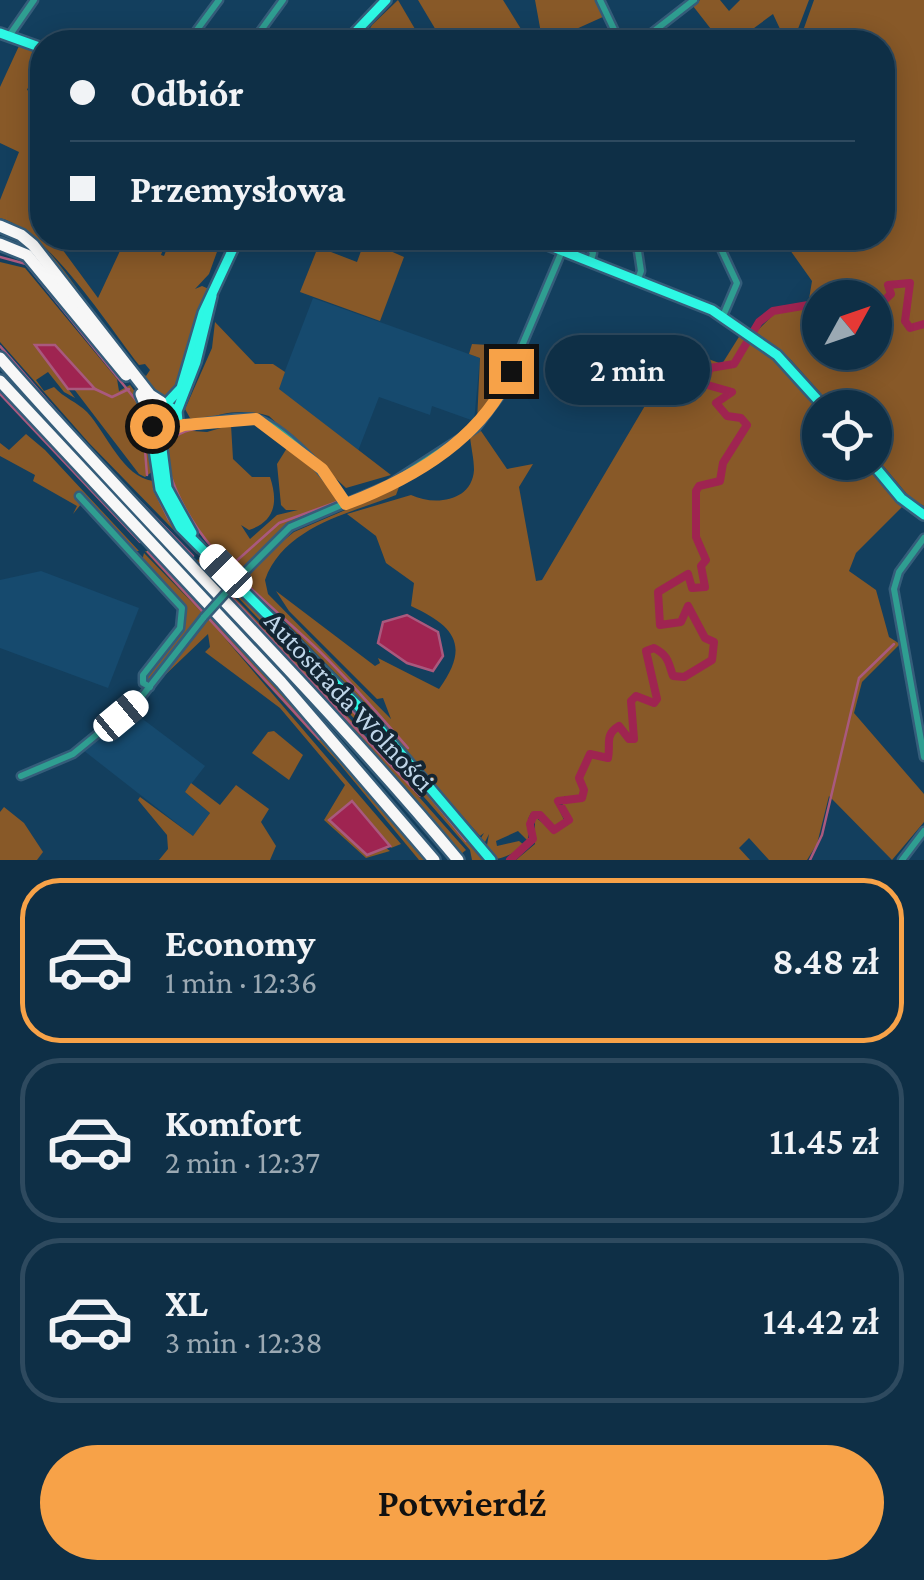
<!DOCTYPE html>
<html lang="pl">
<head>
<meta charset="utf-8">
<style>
  :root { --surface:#0e2f46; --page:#1c3b51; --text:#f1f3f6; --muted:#9ba9b3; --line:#2e4a5f; --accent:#f7a248 }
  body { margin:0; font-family:"Crimson Pro",serif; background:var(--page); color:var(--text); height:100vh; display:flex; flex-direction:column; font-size:38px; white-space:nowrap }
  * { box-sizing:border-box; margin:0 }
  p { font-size:32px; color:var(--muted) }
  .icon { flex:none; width:55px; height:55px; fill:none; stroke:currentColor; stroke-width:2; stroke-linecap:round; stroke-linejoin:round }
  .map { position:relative; height:860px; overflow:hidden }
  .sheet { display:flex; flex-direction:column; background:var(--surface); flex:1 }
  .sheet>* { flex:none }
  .banner { position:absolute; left:30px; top:30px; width:865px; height:220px; border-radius:40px; box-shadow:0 5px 25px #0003,0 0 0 2px var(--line); display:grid; align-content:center; height:220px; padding:0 40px; background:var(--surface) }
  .needle { width:65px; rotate:50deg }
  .buttons { position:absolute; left:802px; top:280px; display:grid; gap:20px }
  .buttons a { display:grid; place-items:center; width:90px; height:90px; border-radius:50%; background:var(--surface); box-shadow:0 5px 25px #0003,0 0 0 2px var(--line); font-size:50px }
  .end { position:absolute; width:45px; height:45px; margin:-22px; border:12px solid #f7a248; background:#111; box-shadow:0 0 0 5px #111 }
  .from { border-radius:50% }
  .bubble { position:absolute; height:70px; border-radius:35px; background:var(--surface); box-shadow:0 5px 25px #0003,0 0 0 2px var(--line); font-size:32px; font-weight:600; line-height:70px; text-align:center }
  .car { position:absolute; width:30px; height:60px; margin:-30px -15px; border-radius:12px; box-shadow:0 0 8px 2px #0007; background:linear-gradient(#fff 24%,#345 0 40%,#fff 0 76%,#345 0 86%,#fff 0) }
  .banner b { display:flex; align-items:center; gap:35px; height:95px; font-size:38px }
  .banner b+b { border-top:2px solid var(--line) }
  .banner i { width:25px; height:25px; background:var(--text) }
  ul { padding:18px 0 0; list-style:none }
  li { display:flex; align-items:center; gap:30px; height:165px; margin:0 20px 15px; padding:0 20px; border:5px solid var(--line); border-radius:40px }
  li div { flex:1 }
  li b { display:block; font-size:38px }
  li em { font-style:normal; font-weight:600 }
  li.on { border-color:var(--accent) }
  li>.icon { width:90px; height:90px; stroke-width:1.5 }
  .action { display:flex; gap:20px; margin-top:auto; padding:20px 40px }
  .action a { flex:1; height:115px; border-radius:60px; background:var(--accent); color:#111; font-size:40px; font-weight:600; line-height:115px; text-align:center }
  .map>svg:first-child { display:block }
  .built { fill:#164a6e }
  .green { fill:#885928; fill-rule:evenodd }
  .water { fill:#9f2451; stroke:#a9597e; stroke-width:2.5 }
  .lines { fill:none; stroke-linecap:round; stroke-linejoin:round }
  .stream { stroke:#a9597e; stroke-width:2.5 }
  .river { stroke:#9f2451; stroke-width:8 }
  .minor-casing { stroke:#355d7a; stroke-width:11 }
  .major-casing { stroke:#355d7a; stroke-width:14 }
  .highway-casing { stroke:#355d7a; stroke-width:16 }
  .minor { stroke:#2f9e91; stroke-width:6 }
  .major { stroke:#2df8e4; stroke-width:9 }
  .highway { stroke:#f7f7f7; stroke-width:11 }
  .minor-bridge-casing { stroke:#355d7a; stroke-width:11; stroke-linecap:butt }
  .minor-bridge { stroke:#2f9e91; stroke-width:6 }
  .route { stroke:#f7a248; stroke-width:12 }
  .labels { text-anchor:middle; stroke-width:8; stroke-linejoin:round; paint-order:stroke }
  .street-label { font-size:28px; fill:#bfd5e8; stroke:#132533 }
</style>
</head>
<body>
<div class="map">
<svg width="924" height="860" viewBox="0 0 924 860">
  <rect width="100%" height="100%" fill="#133f5e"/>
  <g class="built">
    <path d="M313 298 480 358 474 421 432 406 430 415 379 397 358 451 278 389Z"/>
    <path d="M41 571 139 608 108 688 0 648V580Z"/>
    <path d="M132 711 205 766 185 792 210 813 193 836 83 750Z"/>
  </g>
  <g class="green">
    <path d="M398 0 422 41 362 42 372 25Z"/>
    <path d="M418 0H503L529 42H443Z"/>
    <path d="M535 0H597L605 16 574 30 579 42H550L541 33Z"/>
    <path d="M700 0H720L729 11 740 0H809L793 42H763L780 29 773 14 735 42H721L693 6Z"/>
    <path d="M814 0H924V506L911 499 875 456V408L833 407 791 360 756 332 777 311 808 305 812 281 790 250 807 238H882V42H799ZM820 298H875V352H820Z"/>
    <path d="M19 46 42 55 27 90 40 96 34 112 42 116V184L29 219 42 228V238H54L98 298 126 238H167L161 255 164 256 171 238H222L209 274 195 289 202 286 209 289 177 389 169 396H156L40 247 0 222C48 217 107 350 146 376L150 370 145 364 139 365C108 326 47 229 0 218V200L19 152 0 143V87Z"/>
    <path d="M365 240 404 257 380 321 300 292 318 247 357 262Z"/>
    <path d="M0 262 25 268 117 379 119 391 130 385 144 404 153 471 145 477 139 474 74 389H93L35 345 75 398 64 392 48 372 36 380 44 391 54 387C64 398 77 402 87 412 107 434 123 477 153 481L199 550 197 554 89 443 0 342Z"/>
    <path d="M215 322 255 364H273L285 372 279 389 391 475 346 488 269 416C250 410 222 410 204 421L190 418 185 409 212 348Z"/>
    <path d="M742 332 777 360 820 408V462L865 463 903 506 856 553 849 571 876 590 889 637 900 644 862 682 854 713 924 794V822L892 860 829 796 817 844 807 860H769L749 838 739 848 750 860H516L535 844V817L552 830 568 825 569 813 560 801 583 799 565 796 556 803 565 822 552 827 543 815 531 813 528 819V841L518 831 496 841 497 846 519 841 524 845C506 860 495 860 472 860L470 850 371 736 199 557 202 556 372 725 476 849 487 845 489 834 485 842 481 838 484 833 480 836 347 685 203 538 183 510 171 482 164 455 166 440 179 430 207 432 231 425 233 459 252 477H270C278 501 276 521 249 530L241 525 250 539 277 515 298 510H286L281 505 277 464 287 448 320 473 339 498 338 502C292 521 273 537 239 574L244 580 268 553 294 532 399 487 396 495C351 513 284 526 265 580L268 594 391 719 383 698 377 699 289 611 276 591 375 666 380 663 378 658 439 689C471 645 454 626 411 606L414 583 386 563 376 536 347 514 411 495C434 506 472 502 474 470 474 459 471 447 470 437L481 431 507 469 533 464 519 487 536 581 542 580 659 382 676 391 700 356 722 364Z"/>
    <path d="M472 344 505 346C509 380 496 396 477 422L480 358 469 354Z"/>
    <path d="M26 434 45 450 139 551H132L82 503 73 514 77 506 33 481 35 475 0 456V443L9 450Z"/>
    <path d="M145 551H153L269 677 427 860H419L338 762Z"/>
    <path d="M144 553 211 622 401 844 391 848 352 801 367 854 386 848 390 851 366 858 324 820 345 785 280 708 205 652 210 647 208 634 163 677 205 624 207 619 203 615 149 683 145 681 186 616 177 598 142 561Z"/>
    <path d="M198 559 343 711 466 850 461 854 397 780 196 563Z"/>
    <path d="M274 731 303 755 289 780 252 753 268 732Z"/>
    <path d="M191 783 220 805 236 785 269 809 261 822 276 846 270 860H159L168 849 167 835 138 800 140 797 193 836 210 813 185 792Z"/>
    <path d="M4 807 24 823 43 852 37 860H0V812Z"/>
  </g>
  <g class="water">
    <path d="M35 345H55L95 389H68Z"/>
    <path d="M407 615 438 632 443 656 433 671 407 663 378 643 383 622Z"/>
    <path d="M352 801 390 846 367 855 329 820Z"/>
  </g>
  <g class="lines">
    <g class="stream">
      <path d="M0 257 26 264 139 404"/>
      <path d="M0 346 94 454"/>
      <path d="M95 389 112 397 129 389"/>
      <path d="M0 394 140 542"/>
      <path d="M142 412 147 475"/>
      <path d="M167 449C173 423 217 429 240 423"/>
      <path d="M168 467C190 545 257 592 313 645 347 677 377 713 408 748"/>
      <path d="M117 478 193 556"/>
      <path d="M154 489 169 520 196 551"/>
      <path d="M148 552 319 739"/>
      <path d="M209 562 224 578"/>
      <path d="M199 563 420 796"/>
      <path d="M233 564 279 523 337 502"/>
      <path d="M265 619 405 766 466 841"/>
      <path d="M810 860 822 835 859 678 894 644"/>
    </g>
    <g class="river">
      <path d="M875 309 891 294 888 285 910 283 905 321 910 328 924 324"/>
      <path d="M875 334V341"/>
      <path d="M829 352 830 360 836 364 868 361 871 352"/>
      <path d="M510 860 533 839 530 824 534 815H540L554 830 569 820 558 801 582 798 584 790 579 778 590 754 608 758C611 744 604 735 619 726L629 739H634L631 701 636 696 654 703 657 699 646 651 654 648C669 656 668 662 673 676L684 677 712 660 714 642 705 638 688 606 681 622 660 625 658 592 688 574 692 588 705 587 701 566 706 560 696 537V491L699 486 720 481 723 463 747 425 741 418 727 416 716 403 732 392 704 384 710 368 734 364 759 322 773 311 820 303"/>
    </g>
    <defs>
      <g id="minor">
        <path d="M600 0 620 42"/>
        <path d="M9 36 34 0"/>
        <path d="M188 42 219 0"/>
        <path d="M247 42 256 37 283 0"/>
        <path d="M640 42 694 0"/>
        <path d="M585 238 593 253 591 261"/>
        <path d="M636 238 641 271 638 279"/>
        <path d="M716 238 737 283 723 316"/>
        <path d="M174 428C185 425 243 416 253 418 281 423 333 479 346 504"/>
        <path d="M79 496 182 608 180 628 143 675V683L150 687"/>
        <path d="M924 538 899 572 894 589 924 757"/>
        <path d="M241 576 290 527 388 485 476 428 502 393 562 251"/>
        <path d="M21 776 73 754 139 700 204 617"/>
        <path d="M902 860 924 831"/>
      </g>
      <g id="major">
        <path d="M0 33 42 48"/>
        <path d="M346 42 386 0"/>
        <path d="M530 238 712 310 777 355 825 408"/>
        <path d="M167 403 181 388 203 313 238 238"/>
        <path d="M177 411 161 402 152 408 149 416 160 489 180 527 375 723 491 860"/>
        <path d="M871 462 901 498 924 515"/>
        <path d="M192 533 167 488 161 441 178 421 177 411 196 362 212 296"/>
      </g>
      <g id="highway">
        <path d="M0 226 21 235 33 245 150 395 161 402"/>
        <path d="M0 244 27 255 126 375"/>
        <path d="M0 358C149 528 313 686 458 860"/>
        <path d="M0 381 281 682 434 860"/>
        <path d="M141 394 149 413"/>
      </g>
    </defs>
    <use href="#minor" class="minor-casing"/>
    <use href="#major" class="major-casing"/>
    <use href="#highway" class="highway-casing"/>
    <use href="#minor" class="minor"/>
    <use href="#major" class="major"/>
    <use href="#highway" class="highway"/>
    <defs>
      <path id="minor-bridge" d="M204 617 241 576"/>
    </defs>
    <use href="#minor-bridge" class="minor-bridge-casing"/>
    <use href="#minor-bridge" class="minor-bridge"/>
  </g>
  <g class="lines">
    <path class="route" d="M152 426 164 432 184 425 256 419 322 469 346 504C412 479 483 438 511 371"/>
  </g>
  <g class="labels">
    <g class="street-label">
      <text transform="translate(350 701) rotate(47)" y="10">Autostrada Wolności</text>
    </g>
  </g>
</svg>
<div class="buttons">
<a><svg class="needle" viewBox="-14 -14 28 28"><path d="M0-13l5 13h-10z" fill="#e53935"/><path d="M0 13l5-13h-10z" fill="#9ba9b3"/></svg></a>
<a><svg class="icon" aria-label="locate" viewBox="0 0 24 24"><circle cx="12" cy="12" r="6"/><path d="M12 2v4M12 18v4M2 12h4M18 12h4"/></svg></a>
</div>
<i class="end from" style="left:152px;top:426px"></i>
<i class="end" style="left:511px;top:371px"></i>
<div class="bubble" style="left:545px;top:335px;width:165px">2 min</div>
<i class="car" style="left:226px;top:571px;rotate:316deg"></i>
<i class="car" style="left:121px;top:716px;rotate:50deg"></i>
<div class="banner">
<b><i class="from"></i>Odbiór</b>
<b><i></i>Przemysłowa</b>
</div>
</div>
<section class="sheet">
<ul>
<li class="on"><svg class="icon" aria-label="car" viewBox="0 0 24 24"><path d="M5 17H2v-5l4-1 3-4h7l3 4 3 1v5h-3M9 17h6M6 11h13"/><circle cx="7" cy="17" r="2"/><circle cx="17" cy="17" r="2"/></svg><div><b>Economy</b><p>1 min · 12:36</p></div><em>8.48 zł</em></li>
<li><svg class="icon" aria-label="car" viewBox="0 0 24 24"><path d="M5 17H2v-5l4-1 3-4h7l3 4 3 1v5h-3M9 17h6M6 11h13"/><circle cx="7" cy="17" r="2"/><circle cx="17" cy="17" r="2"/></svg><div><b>Komfort</b><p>2 min · 12:37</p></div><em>11.45 zł</em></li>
<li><svg class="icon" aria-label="car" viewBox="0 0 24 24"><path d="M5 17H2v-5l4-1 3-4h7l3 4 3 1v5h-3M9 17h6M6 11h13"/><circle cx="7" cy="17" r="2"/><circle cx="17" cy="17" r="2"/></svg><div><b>XL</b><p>3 min · 12:38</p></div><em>14.42 zł</em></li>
</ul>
<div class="action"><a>Potwierdź</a></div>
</section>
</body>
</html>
